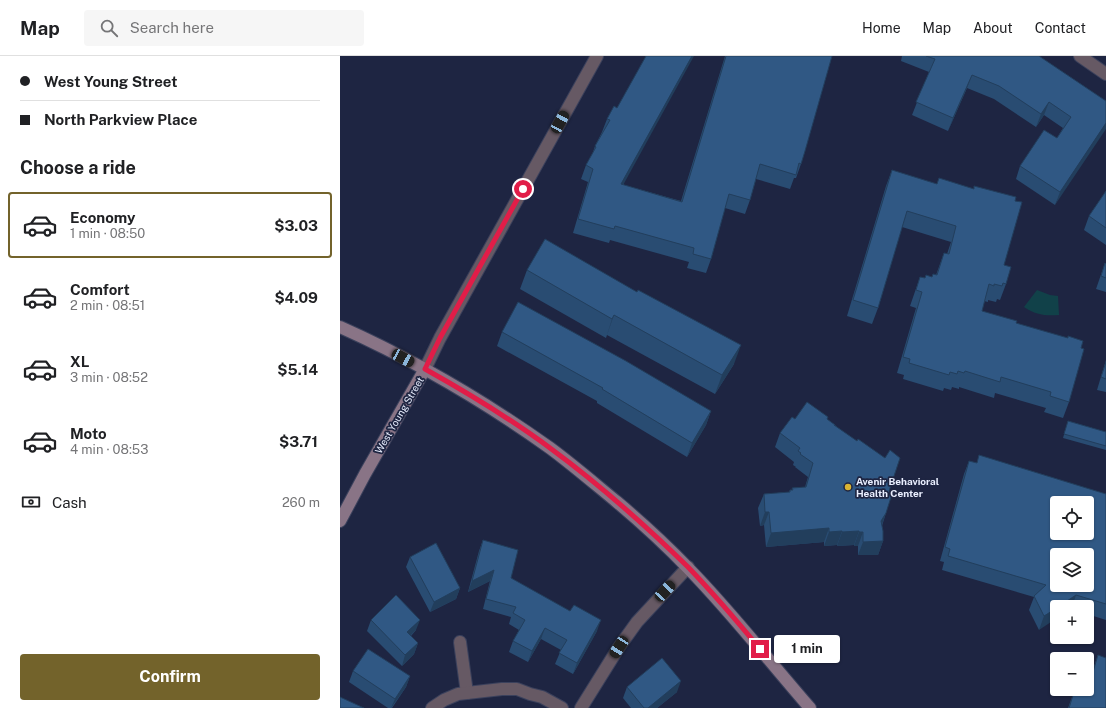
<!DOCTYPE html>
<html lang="en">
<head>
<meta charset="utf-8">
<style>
  :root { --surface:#fff; --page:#f6f6f6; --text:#202124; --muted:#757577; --line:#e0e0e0; --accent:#73632b }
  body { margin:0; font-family:"Public Sans",sans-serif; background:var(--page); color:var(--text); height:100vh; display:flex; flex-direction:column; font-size:15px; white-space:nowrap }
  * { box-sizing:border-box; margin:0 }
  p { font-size:13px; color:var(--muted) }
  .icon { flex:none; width:22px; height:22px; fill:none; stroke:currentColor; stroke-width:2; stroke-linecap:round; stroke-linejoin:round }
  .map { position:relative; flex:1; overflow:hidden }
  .side { display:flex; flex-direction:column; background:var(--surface); width:340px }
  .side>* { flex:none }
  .guide { display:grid; align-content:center; height:88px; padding:0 20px; background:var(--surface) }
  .tools { position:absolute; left:710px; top:440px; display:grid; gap:8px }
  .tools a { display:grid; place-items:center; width:44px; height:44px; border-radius:4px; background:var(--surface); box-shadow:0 1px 3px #0004; font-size:20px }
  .end { position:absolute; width:18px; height:18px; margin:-9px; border:5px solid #e11d48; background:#fff; box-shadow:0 0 0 2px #fff }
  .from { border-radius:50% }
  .bubble { position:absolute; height:28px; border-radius:4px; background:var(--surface); box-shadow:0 1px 3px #0004; font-size:13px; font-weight:700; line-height:28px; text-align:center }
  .car { position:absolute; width:12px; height:24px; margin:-12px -6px; border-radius:5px; box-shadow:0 0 3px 1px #0007; background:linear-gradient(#222 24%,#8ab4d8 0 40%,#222 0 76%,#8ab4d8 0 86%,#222 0) }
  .guide b { display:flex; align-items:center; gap:14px; height:38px; font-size:15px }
  .guide b+b { border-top:1px solid var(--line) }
  .guide i { width:10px; height:10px; background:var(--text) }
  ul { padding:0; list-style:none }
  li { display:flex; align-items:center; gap:12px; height:66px; margin:0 8px 6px; padding:0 12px; border:2px solid transparent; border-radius:4px }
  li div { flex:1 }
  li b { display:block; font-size:15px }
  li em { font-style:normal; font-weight:700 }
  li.on { border-color:var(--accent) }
  li>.icon { width:36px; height:36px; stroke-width:1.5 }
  h2 { padding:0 20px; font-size:18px; line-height:48px }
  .pay { display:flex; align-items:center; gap:10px; height:44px; padding:0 20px; font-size:15px }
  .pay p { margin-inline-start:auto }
  .button { display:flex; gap:8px; margin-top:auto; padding:8px 20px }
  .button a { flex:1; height:46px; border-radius:4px; background:var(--accent); color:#fff; font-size:16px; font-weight:700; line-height:46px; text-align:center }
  header { display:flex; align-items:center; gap:24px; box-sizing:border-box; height:56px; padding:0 20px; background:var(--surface); border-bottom:1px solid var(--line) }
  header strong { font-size:19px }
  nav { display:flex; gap:22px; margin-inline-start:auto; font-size:14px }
  .search { width:280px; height:36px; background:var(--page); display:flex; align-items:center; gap:10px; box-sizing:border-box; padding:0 14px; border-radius:4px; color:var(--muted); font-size:15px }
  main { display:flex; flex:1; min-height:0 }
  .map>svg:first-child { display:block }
  .water { fill:#114149 }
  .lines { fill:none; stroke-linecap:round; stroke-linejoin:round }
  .street-casing { stroke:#3b415c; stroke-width:14 }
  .secondary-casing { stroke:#3b415c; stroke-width:14 }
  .street { stroke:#665964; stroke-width:12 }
  .secondary { stroke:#897486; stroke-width:12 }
  .wall { fill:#294c72 }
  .shaded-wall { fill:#223e5c }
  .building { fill:#305884; stroke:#223e5c; fill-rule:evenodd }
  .route { stroke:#e11d48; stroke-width:5 }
  .poi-dot { fill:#d8b434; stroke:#1e2542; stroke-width:1.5 }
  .labels { text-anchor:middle; stroke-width:3.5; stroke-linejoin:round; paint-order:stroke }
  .street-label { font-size:10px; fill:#eaefff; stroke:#1e2542 }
  .poi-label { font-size:10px; font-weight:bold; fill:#eaefff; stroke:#1e2542; text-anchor:start }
</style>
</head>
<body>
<header>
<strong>Map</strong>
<div class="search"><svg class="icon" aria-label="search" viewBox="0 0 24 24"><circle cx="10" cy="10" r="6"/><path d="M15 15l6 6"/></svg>Search here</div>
<nav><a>Home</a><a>Map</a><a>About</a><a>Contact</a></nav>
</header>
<main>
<section class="side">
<div class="guide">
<b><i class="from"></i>West Young Street</b>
<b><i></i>North Parkview Place</b>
</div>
<h2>Choose a ride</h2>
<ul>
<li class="on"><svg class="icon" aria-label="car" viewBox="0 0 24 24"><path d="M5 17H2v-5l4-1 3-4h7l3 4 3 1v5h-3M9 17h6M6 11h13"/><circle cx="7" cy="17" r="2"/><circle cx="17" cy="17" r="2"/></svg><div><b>Economy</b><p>1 min · 08:50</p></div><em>$3.03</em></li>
<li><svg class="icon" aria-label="car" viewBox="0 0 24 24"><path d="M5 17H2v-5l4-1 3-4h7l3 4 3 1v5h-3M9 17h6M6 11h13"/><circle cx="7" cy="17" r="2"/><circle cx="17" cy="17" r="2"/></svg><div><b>Comfort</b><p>2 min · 08:51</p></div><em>$4.09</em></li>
<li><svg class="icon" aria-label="car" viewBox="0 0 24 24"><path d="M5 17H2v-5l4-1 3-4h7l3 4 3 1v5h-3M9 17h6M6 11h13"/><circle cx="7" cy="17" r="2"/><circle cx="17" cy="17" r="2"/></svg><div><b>XL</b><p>3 min · 08:52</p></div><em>$5.14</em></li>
<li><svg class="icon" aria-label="car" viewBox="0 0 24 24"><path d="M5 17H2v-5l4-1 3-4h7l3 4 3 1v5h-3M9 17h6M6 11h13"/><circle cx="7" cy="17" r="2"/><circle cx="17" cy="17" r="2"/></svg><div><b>Moto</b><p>4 min · 08:53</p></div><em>$3.71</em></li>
</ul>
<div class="pay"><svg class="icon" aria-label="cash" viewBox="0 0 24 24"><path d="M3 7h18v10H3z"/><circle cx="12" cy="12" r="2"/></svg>Cash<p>260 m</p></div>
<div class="button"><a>Confirm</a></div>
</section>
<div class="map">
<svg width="766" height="652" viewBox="0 0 766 652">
  <rect width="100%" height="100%" fill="#1e2542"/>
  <path class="water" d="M697 234 710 239 718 240 719 259C705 260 696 259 684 251Z"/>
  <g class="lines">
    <defs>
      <g id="street">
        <path d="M740 0 766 18"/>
        <path d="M85 313 100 282 257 0"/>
        <path d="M120 586 127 637"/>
        <path d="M92 652 104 644 118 638 162 633H177L190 638 202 641 222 652"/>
        <path d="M241 652 279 591 297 566 348 511"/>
      </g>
      <g id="secondary">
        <path d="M0 271C74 304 144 345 210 392 233 409 255 428 277 446 302 467 326 489 349 513 392 557 429 605 470 652"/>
        <path d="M0 465 25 418 85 313"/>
      </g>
    </defs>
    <use href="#street" class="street-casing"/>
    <use href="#secondary" class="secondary-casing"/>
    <use href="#street" class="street"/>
    <use href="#secondary" class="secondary"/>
  </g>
  <g class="wall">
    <path d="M385 0H492L461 108 456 122H454L450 133 416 123 410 144 405 158 385 152 371 203 366 217 347 212 349 206 270 184 269 187 233 177 248 126 241 123 246 109 252 99 255 90 262 76 267 63 277 52 284 129 341 145Z"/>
    <path d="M562 0H699L766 45 715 149 676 123 680 110 717 82 723 72 704 59 696 71 654 43 627 32 608 75 572 59 589 16 561 5Z"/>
    <path d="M552 114 664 209 666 228 660 244 657 243 656 246 648 244V246L644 245 642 255 676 267 741 292 729 346 723 362 704 356 706 352 655 337 654 342 619 331V333L612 331 611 334 604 332 603 335 563 323 564 319 557 317 576 252 570 250 580 221 585 222 592 221 596 219 604 197 607 198 611 186 562 171 538 252 532 268 507 260 546 130Z"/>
    <path d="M766 135V189L744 174 749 160Z"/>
    <path d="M765 207 766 208V236L756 233Z"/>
    <path d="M187 214 297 236 394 308 375 338 267 279 266 282 180 233Z"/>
    <path d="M162 276 371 355 366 369 347 401 257 347V345L157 290Z"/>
    <path d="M766 304V336L757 334Z"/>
    <path d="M455 363H487L495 369 549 435 546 457 542 470 543 485 538 499H518V490H514V489L497 490V489L484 490V486L426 491 424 469 420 470 418 452 424 438 449 436 450 434H452V432L465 431 468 421 455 411H456L453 409 454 406 435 391 440 377Z"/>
    <path d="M728 365 766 376V394L723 382Z"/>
    <path d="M629 405 766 438V564L747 558V551H717L699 574 689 554 694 541 602 514 604 506 600 505 624 418Z"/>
    <path d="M143 484 171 522 257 575 233 618 215 608 221 594 201 583 188 606 169 596 173 585 179 574 169 568 171 561 143 553 150 525 128 536 139 495Z"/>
    <path d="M70 501 120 532 116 543 90 556 66 511Z"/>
    <path d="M31 564 76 574 71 580 78 587 74 598 62 610 27 575Z"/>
    <path d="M758 599 766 652H728L735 633 746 636 753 613Z"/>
    <path d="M13 615 70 620 66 631 52 652H48L9 626Z"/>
    <path d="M287 631 337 636 317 652H291L283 642Z"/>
  </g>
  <g class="shaded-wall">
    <path d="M352 0H354L276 142 281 128Z"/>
    <path d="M632 19 627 32 608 75 613 62Z"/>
    <path d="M709 46 704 59 696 71 701 58Z"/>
    <path d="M766 67V73L715 149 720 136Z"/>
    <path d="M274 259 267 279 266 282 272 263Z"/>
    <path d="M401 289 394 308 375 338 382 319Z"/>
    <path d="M371 355 366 369 347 401 352 387Z"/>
    <path d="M425 456H429L424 469 420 470Z"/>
    <path d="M546 457 541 471V465Z"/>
    <path d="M489 472 484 486 426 491 431 477Z"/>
    <path d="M502 475 497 489 484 490 489 476Z"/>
    <path d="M519 475 514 489 497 490 502 476Z"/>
    <path d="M519 476H523L518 490H514Z"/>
    <path d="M543 485 538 499H518L523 486Z"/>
    <path d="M154 514 150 525 128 536 132 525Z"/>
    <path d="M120 532 116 543 90 556 94 546Z"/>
    <path d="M736 539 732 551H718Z"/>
    <path d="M717 552V562L699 574 704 560Z"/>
    <path d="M80 564 76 574 63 587 67 576Z"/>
    <path d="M261 564 257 575 233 618 237 607Z"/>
    <path d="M205 572 201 583 188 606 192 595Z"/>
    <path d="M78 587 74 598 62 610 65 599Z"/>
    <path d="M70 620 66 631 51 652 55 643Z"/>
    <path d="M341 625 337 636 317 652H308Z"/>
  </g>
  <g class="building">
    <path d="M306 0H352L281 128 342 146 386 0H492L465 95 461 108 459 107 456 119 420 108 410 144 389 138 371 203 353 198 354 192 275 170 274 173 238 163 253 113 246 109 256 91 255 90 270 64 267 63 274 50 277 52Z"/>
    <path d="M586 0H699L766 45V67L720 136 680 110 704 74 717 82 731 61 709 46 701 58 659 30 632 19 613 62 576 46 595 3Z"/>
    <path d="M552 114 597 128 599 122 634 133V130L676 141 675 145 682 146 664 209 671 211 666 228 663 227 662 230 654 228V230L649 228 642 255 677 265 676 267 728 282V280L743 285 741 292 744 293 729 346 710 340 711 336 661 321 660 326 625 315 624 317 618 315 617 318 610 316 609 319 569 307 570 303 563 301 582 236 576 234 580 221 585 222 586 219 592 221 593 218 597 219 604 197 609 198 616 170 567 155 538 252 513 244Z"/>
    <path d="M766 135V172L749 160Z"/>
    <path d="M205 183 297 236 298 234 401 289 382 319 274 259 272 263 187 214Z"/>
    <path d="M765 207 766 208V222L761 220Z"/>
    <path d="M178 246 286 305 371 355 352 387 262 333 263 332 162 276Z"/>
    <path d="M766 306V323L761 321Z"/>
    <path d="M467 346 488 361 487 363 495 369H494L517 385 518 383 545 402 550 394 560 402 549 435 552 438 546 457 541 465 543 475V485L523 486V476H519V475L502 476V475L489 476V472L431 477 429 456H425L424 438 450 436V434H453L452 432 466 431 473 407 460 398 461 397 458 395 460 392 440 377 452 361 455 363Z"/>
    <path d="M728 365 766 376V390L724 378Z"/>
    <path d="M639 399 766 438V548L736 539 718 551H717V552L704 560 694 540 706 529 608 500 610 493 605 491 629 405 637 407ZM717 447H747V477H717ZM717 499H747V529H717Z"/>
    <path d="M143 484 178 494 171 522 230 555 234 549 261 564 237 607 219 597 227 584 205 572 192 595 173 585 185 564 173 557 176 551 146 543 154 514 132 525Z"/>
    <path d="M96 487 120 532 94 546 70 501Z"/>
    <path d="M56 539 80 564 67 576 78 587 65 599 31 564Z"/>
    <path d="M28 593 70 620 55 643 13 615Z"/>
    <path d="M758 599 766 602V652H729L735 633 747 636Z"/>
    <path d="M322 602 341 625 308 652H304L287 631Z"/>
    <path d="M0 641 24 652H0Z"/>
  </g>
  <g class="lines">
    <path class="route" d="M183 133 100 282 85 313C128 337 171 363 210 392 259 428 305 469 348 511 373 537 397 565 420 593"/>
  </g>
  <circle class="poi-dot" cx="508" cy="431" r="4"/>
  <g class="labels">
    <g class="street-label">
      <text transform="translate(59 359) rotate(-60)" y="4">West Young Street</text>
    </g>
    <g class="poi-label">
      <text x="516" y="429">Avenir Behavioral<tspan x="516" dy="12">Health Center</tspan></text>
    </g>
  </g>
</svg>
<div class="tools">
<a><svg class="icon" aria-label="locate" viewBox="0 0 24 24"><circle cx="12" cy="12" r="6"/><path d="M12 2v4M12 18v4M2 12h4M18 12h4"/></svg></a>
<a><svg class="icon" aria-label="layers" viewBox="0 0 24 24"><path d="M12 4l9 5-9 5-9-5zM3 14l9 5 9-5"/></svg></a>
<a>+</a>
<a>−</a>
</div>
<i class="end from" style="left:183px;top:133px"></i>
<i class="end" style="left:420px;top:593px"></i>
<div class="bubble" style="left:434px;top:579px;width:66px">1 min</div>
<i class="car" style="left:220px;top:66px;rotate:29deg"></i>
<i class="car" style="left:63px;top:302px;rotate:118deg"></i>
<i class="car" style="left:325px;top:535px;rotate:43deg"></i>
<i class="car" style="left:279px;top:591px;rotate:213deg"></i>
</div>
</main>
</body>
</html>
